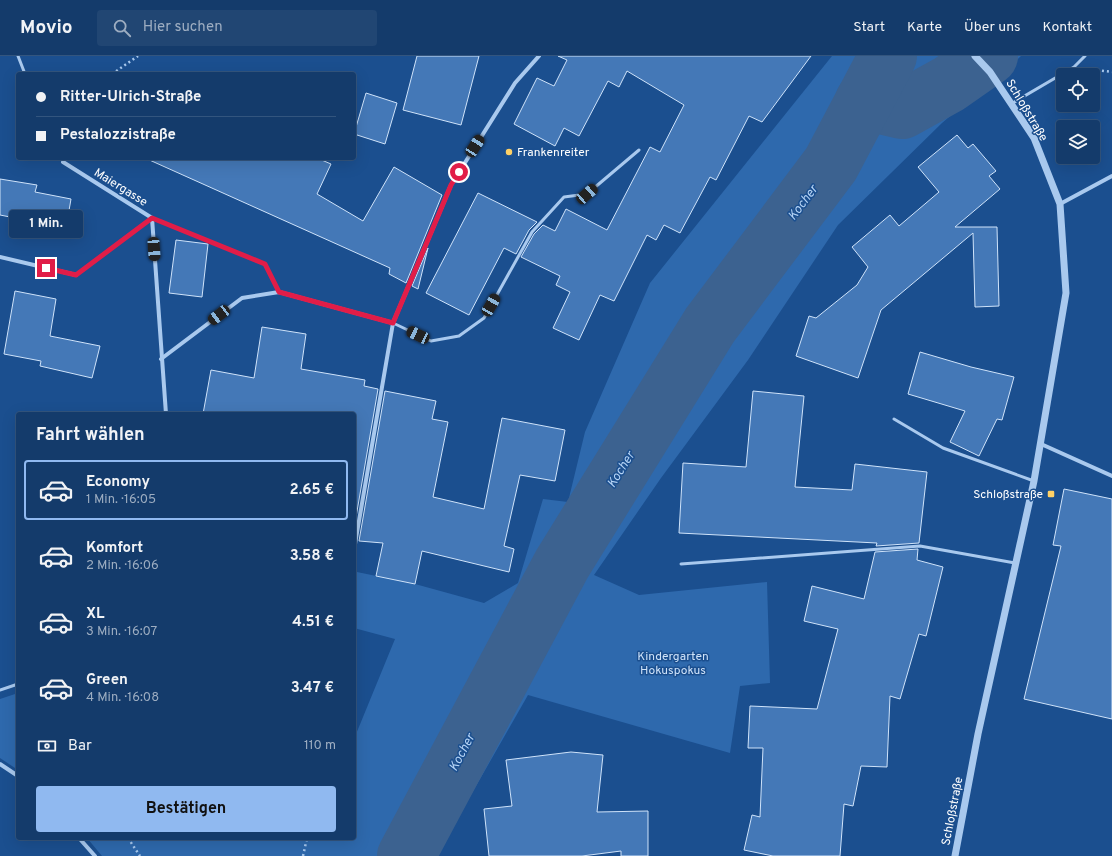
<!DOCTYPE html>
<html lang="de">
<head>
<meta charset="utf-8">
<style>
  :root { --surface:#143b6b; --page:#214673; --text:#f1f3f6; --muted:#9dadc1; --line:#33557e; --accent:#90b9f0 }
  body { margin:0; font-family:Overpass,sans-serif; background:var(--page); color:var(--text); height:100vh; display:flex; flex-direction:column; font-size:15px; white-space:nowrap }
  * { box-sizing:border-box; margin:0 }
  p { font-size:13px; color:var(--muted) }
  .icon { flex:none; width:22px; height:22px; fill:none; stroke:currentColor; stroke-width:2; stroke-linecap:round; stroke-linejoin:round }
  .map { position:relative; flex:1; overflow:hidden }
  .drawer { position:absolute; left:16px; top:356px; width:340px; height:428px; display:flex; flex-direction:column; background:var(--surface); border-radius:4px; box-shadow:0 4px 16px #0002,0 0 0 1px var(--line) }
  .drawer>* { flex:none }
  .banner { position:absolute; left:16px; top:16px; width:340px; height:88px; border-radius:4px; box-shadow:0 4px 16px #0002,0 0 0 1px var(--line); display:grid; align-content:center; height:88px; padding:0 20px; background:var(--surface) }
  .fabs { position:absolute; left:1056px; top:12px; display:grid; gap:8px }
  .fabs a { display:grid; place-items:center; width:44px; height:44px; border-radius:4px; background:var(--surface); box-shadow:0 4px 16px #0002,0 0 0 1px var(--line); font-size:20px }
  .end { position:absolute; width:18px; height:18px; margin:-9px; border:5px solid #e11d48; background:#fff; box-shadow:0 0 0 2px #fff }
  .from { border-radius:50% }
  .bubble { position:absolute; height:28px; border-radius:4px; background:var(--surface); box-shadow:0 4px 16px #0002,0 0 0 1px var(--line); font-size:13px; font-weight:700; line-height:28px; text-align:center }
  .car { position:absolute; width:12px; height:24px; margin:-12px -6px; border-radius:5px; box-shadow:0 0 3px 1px #0007; background:linear-gradient(#222 24%,#8ab4d8 0 40%,#222 0 76%,#8ab4d8 0 86%,#222 0) }
  .banner b { display:flex; align-items:center; gap:14px; height:38px; font-size:15px }
  .banner b+b { border-top:1px solid var(--line) }
  .banner i { width:10px; height:10px; background:var(--text) }
  ul { padding:0; list-style:none }
  li { display:flex; align-items:center; gap:12px; height:60px; margin:0 8px 6px; padding:0 12px; border:2px solid transparent; border-radius:4px }
  li div { flex:1 }
  li b { display:block; font-size:15px }
  li em { font-style:normal; font-weight:700 }
  li.current { border-color:var(--accent) }
  li>.icon { width:36px; height:36px; stroke-width:1.5 }
  h2 { padding:0 20px; font-size:18px; line-height:48px }
  .pay { display:flex; align-items:center; gap:10px; height:44px; padding:0 20px; font-size:15px }
  .pay p { margin-inline-start:auto }
  .button { display:flex; gap:8px; margin-top:auto; padding:8px 20px }
  .button a { flex:1; height:46px; border-radius:4px; background:var(--accent); color:#111; font-size:16px; font-weight:700; line-height:46px; text-align:center }
  header { display:flex; align-items:center; gap:24px; box-sizing:border-box; height:56px; padding:0 20px; background:var(--surface); border-bottom:1px solid var(--line) }
  header strong { font-size:19px }
  nav { display:flex; gap:22px; margin-inline-start:auto; font-size:14px }
  .search { width:280px; height:36px; background:var(--page); display:flex; align-items:center; gap:10px; box-sizing:border-box; padding:0 14px; border-radius:4px; color:var(--muted); font-size:15px }
  .map>svg:first-child { display:block }
  .green { fill:#2e69ad }
  .lines { fill:none; stroke-linecap:round; stroke-linejoin:round }
  .river { stroke:#3c6290; stroke-width:58 }
  .building { fill:#4478b7; stroke:#cfe3fa }
  .path { stroke:#a9c9ee; stroke-width:2.5; stroke-dasharray:2 3; stroke-linecap:butt }
  .service { stroke:#a9c9ee; stroke-width:3 }
  .minor { stroke:#a9c9ee; stroke-width:4 }
  .tertiary { stroke:#a9c9ee; stroke-width:7 }
  .route { stroke:#e11d48; stroke-width:5 }
  .poi-dot { fill:#ffd166; stroke:#1b4f8f; stroke-width:1.5 }
  .labels { text-anchor:middle; stroke-width:3; stroke-linejoin:round; paint-order:stroke }
  .street-label { font-size:12px; fill:#fff; stroke:#1b4f8f }
  .poi-label { font-size:12px; fill:#fff; stroke:#1b4f8f; text-anchor:start }
  .park-label { font-size:12px; fill:#cfe3fa; stroke:#1b4f8f }
  .water-label { font-size:13px; font-style:italic; fill:#b5d3f5; stroke:#1b4f8f }
</style>
</head>
<body>
<header>
<strong>Movio</strong>
<div class="search"><svg class="icon" aria-label="search" viewBox="0 0 24 24"><circle cx="10" cy="10" r="6"/><path d="M15 15l6 6"/></svg>Hier suchen</div>
<nav><a>Start</a><a>Karte</a><a>Über uns</a><a>Kontakt</a></nav>
</header>
<div class="map">
<svg width="1112" height="800" viewBox="0 0 1112 800">
  <rect width="100%" height="100%" fill="#1b4f8f"/>
  <g class="green">
    <path d="M832 0H973L991 25 942 67 838 169 748 304 661 422 594 519 639 539 767 526 770 627 740 630 730 697 528 639 468 744 433 800H102L87 782H354V683L395 583 354 572V532L357 516 415 528 484 547 518 527 543 443 568 446 585 376 650 227Z"/>
    <path d="M988 0H1021L1001 19Z"/>
    <path d="M18 637V714L0 702V643Z"/>
  </g>
  <g class="lines">
    <g class="river">
      <path d="M864 45 902 54 949 28 989 0"/>
      <path d="M406 800 562 508 710 269 831 108 888 0"/>
    </g>
  </g>
  <g class="building">
    <path d="M417 0H479L461 69 403 54Z"/>
    <path d="M558 0H811L762 66 749 60 716 124 710 121 680 177 664 169 656 184 647 179 614 245 600 239 579 284 553 272 570 236 556 229 560 220 521 201 534 178 543 169 555 175 566 153 607 174 650 91 660 96 684 49 627 15 619 31 608 25 579 80 564 72 555 90 514 68 537 22 554 30 567 4Z"/>
    <path d="M366 37 397 47 385 88 354 78Z"/>
    <path d="M957 79 968 92 973 88 996 115 989 120 1000 133 955 171H997L999 250 975 251 973 177 881 254 858 322 796 300 809 260 816 262 857 229 868 211 852 191 890 159 899 170 939 136 918 111Z"/>
    <path d="M145 102H317L331 108 317 138 363 165 394 111 442 139 406 227 389 218 390 212Z"/>
    <path d="M0 123 37 129 35 136 71 143 66 172 0 159Z"/>
    <path d="M478 137 537 166 529 174 516 198 504 192 469 259 426 237Z"/>
    <path d="M176 184 208 188 202 241 169 237Z"/>
    <path d="M428 192 418 233 412 230Z"/>
    <path d="M15 235 56 243 50 280 100 290 92 322 40 310 41 305 4 298Z"/>
    <path d="M262 271 306 278 301 313 365 324 364 330 378 333 354 473V358H203L211 314 254 322Z"/>
    <path d="M920 296 971 311 1014 321 1002 364 997 363 979 400 950 386 965 355 908 338Z"/>
    <path d="M385 335 436 345 432 363 448 366 433 441 484 453 502 362 565 374 555 425 520 419 504 490 514 493 509 516 422 495 415 528 376 520 383 487 359 485Z"/>
    <path d="M753 335 804 340 795 431 852 434 855 408 927 416 919 487 876 490 877 487 679 477 683 407 746 411Z"/>
    <path d="M1064 433 1112 443V663L1024 643 1061 490 1053 489Z"/>
    <path d="M918 493 917 504 943 511 926 580 919 578 900 643 890 640 887 711 861 710 853 750 844 748 840 800H773L744 794 752 759 760 761 763 692H748L750 650 817 653 838 573 804 565 812 530 864 543 875 496Z"/>
    <path d="M571 696 603 699 597 756 648 755V800H621V795L582 800H489L484 753 512 750 506 704Z"/>
  </g>
  <g class="lines">
    <g class="path">
      <path d="M1097 14 1112 16"/>
      <path d="M112 18 138 0"/>
      <path d="M128 782 140 800"/>
      <path d="M303 800 307 782"/>
    </g>
    <g class="service">
      <path d="M18 0 25 18"/>
      <path d="M1011 48 1074 11 1085 0"/>
      <path d="M76 219 152 162 265 208 279 236"/>
      <path d="M393 267 431 285 459 280 484 262 532 176 564 141 587 138 639 94"/>
      <path d="M894 363 943 392 1034 425"/>
      <path d="M681 508 920 490 1015 507"/>
      <path d="M0 634 18 628"/>
    </g>
    <g class="minor">
      <path d="M63 106 152 162 166 358"/>
      <path d="M1060 148 1112 120"/>
      <path d="M0 201 76 219"/>
      <path d="M161 303 242 242 279 236 393 267"/>
      <path d="M1041 388 1112 420"/>
      <path d="M354 494 393 267 451 129 515 27 539 0"/>
      <path d="M0 708 18 720"/>
      <path d="M79 782 95 800"/>
    </g>
    <path class="tertiary" d="M955 800 978 678 1034 425 1066 237 1060 148 1034 82 990 16 975 0"/>
  </g>
  <g class="lines">
    <path class="route" d="M46 212 76 219 152 162 265 208 279 236 393 267 451 129 459 116"/>
  </g>
  <g class="poi-dot">
    <circle cx="509" cy="96" r="4"/>
    <rect x="1047" y="434" width="8" height="8" rx="2"/>
  </g>
  <g class="labels">
    <g class="street-label">
      <text transform="translate(1027 54) rotate(59)" y="4">Schloßstraße</text>
      <text transform="translate(121 131) rotate(32)" y="4">Maiergasse</text>
      <text transform="translate(952 755) rotate(-79)" y="4">Schloßstraße</text>
    </g>
    <g class="poi-label">
      <text x="517" y="100">Frankenreiter</text>
      <text x="1043" y="442" text-anchor="end">Schloßstraße</text>
    </g>
    <g class="park-label">
      <text x="673" y="604">Kindergarten<tspan x="673" dy="14">Hokuspokus</tspan></text>
    </g>
    <g class="water-label">
      <text transform="translate(802 146) rotate(-53)" y="5">Kocher</text>
      <text transform="translate(620 413) rotate(-58)" y="5">Kocher</text>
      <text transform="translate(461 696) rotate(-62)" y="5">Kocher</text>
    </g>
  </g>
</svg>
<div class="fabs">
<a><svg class="icon" aria-label="locate" viewBox="0 0 24 24"><circle cx="12" cy="12" r="6"/><path d="M12 2v4M12 18v4M2 12h4M18 12h4"/></svg></a>
<a><svg class="icon" aria-label="layers" viewBox="0 0 24 24"><path d="M12 4l9 5-9 5-9-5zM3 14l9 5 9-5"/></svg></a>
</div>
<i class="end from" style="left:459px;top:116px"></i>
<i class="end" style="left:46px;top:212px"></i>
<div class="bubble" style="left:9px;top:154px;width:74px">1 Min.</div>
<i class="car" style="left:475px;top:90px;rotate:33deg"></i>
<i class="car" style="left:587px;top:138px;rotate:49deg"></i>
<i class="car" style="left:154px;top:193px;rotate:176deg"></i>
<i class="car" style="left:491px;top:249px;rotate:30deg"></i>
<i class="car" style="left:219px;top:259px;rotate:233deg"></i>
<i class="car" style="left:418px;top:279px;rotate:295deg"></i>
<div class="banner">
<b><i class="from"></i>Ritter-Ulrich-Straße</b>
<b><i></i>Pestalozzistraße</b>
</div>
<section class="drawer">
<h2>Fahrt wählen</h2>
<ul>
<li class="current"><svg class="icon" aria-label="car" viewBox="0 0 24 24"><path d="M5 17H2v-5l4-1 3-4h7l3 4 3 1v5h-3M9 17h6M6 11h13"/><circle cx="7" cy="17" r="2"/><circle cx="17" cy="17" r="2"/></svg><div><b>Economy</b><p>1 Min. · 16:05</p></div><em>2.65 €</em></li>
<li><svg class="icon" aria-label="car" viewBox="0 0 24 24"><path d="M5 17H2v-5l4-1 3-4h7l3 4 3 1v5h-3M9 17h6M6 11h13"/><circle cx="7" cy="17" r="2"/><circle cx="17" cy="17" r="2"/></svg><div><b>Komfort</b><p>2 Min. · 16:06</p></div><em>3.58 €</em></li>
<li><svg class="icon" aria-label="car" viewBox="0 0 24 24"><path d="M5 17H2v-5l4-1 3-4h7l3 4 3 1v5h-3M9 17h6M6 11h13"/><circle cx="7" cy="17" r="2"/><circle cx="17" cy="17" r="2"/></svg><div><b>XL</b><p>3 Min. · 16:07</p></div><em>4.51 €</em></li>
<li><svg class="icon" aria-label="car" viewBox="0 0 24 24"><path d="M5 17H2v-5l4-1 3-4h7l3 4 3 1v5h-3M9 17h6M6 11h13"/><circle cx="7" cy="17" r="2"/><circle cx="17" cy="17" r="2"/></svg><div><b>Green</b><p>4 Min. · 16:08</p></div><em>3.47 €</em></li>
</ul>
<div class="pay"><svg class="icon" aria-label="cash" viewBox="0 0 24 24"><path d="M3 7h18v10H3z"/><circle cx="12" cy="12" r="2"/></svg>Bar<p>110 m</p></div>
<div class="button"><a>Bestätigen</a></div>
</section>
</div>
</body>
</html>
